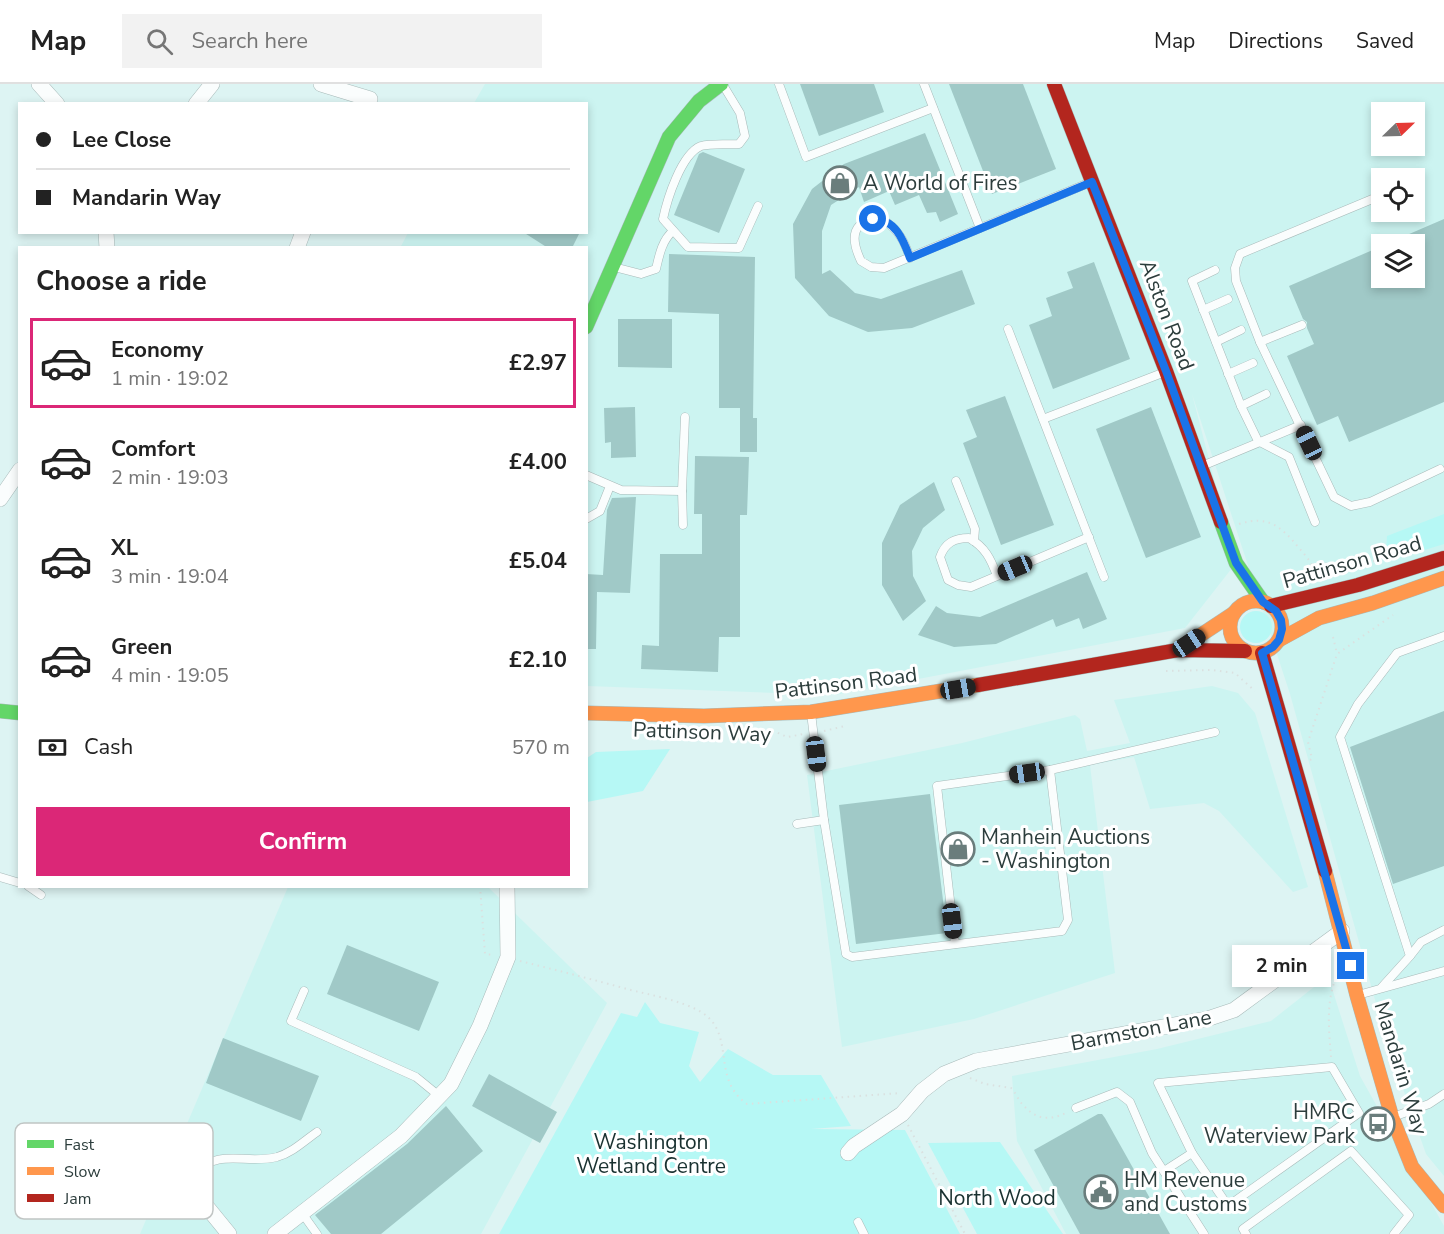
<!DOCTYPE html>
<html lang="en">
<head>
<meta charset="utf-8">
<style>
  :root { --surface:#fff; --page:#f2f2f2; --text:#222; --muted:#767676; --line:#e0e0e0; --accent:#db2777 }
  body { margin:0; font-family:"Nunito Sans",sans-serif; background:var(--page); color:var(--text); height:100vh; display:flex; flex-direction:column; font-size:22px; white-space:nowrap }
  * { box-sizing:border-box; margin:0 }
  p { font-size:20px; color:var(--muted) }
  .icon { flex:none; width:33px; height:33px; fill:none; stroke:currentColor; stroke-width:2; stroke-linecap:round; stroke-linejoin:round }
  .map { position:relative; flex:1; overflow:hidden }
  .sheet { position:absolute; left:18px; top:162px; width:570px; height:642px; display:flex; flex-direction:column; background:var(--surface); border-radius:0px; box-shadow:0 3px 9px #0003 }
  .sheet>* { flex:none }
  .banner { position:absolute; left:18px; top:18px; width:570px; height:132px; border-radius:0px; box-shadow:0 3px 9px #0003; display:grid; align-content:center; height:132px; padding:0 18px; background:var(--surface) }
  .needle { width:39px; rotate:67deg }
  .fabs { position:absolute; left:1371px; top:18px; display:grid; gap:12px }
  .fabs a { display:grid; place-items:center; width:54px; height:54px; border-radius:0px; background:var(--surface); box-shadow:0 3px 9px #0003; font-size:30px }
  .end { position:absolute; width:27px; height:27px; margin:-14px; border:8px solid #1a73e8; background:#fff; box-shadow:0 0 0 3px #fff }
  .from { border-radius:50% }
  .bubble { position:absolute; height:42px; border-radius:0px; background:var(--surface); box-shadow:0 3px 9px #0003; font-size:20px; font-weight:700; line-height:42px; text-align:center }
  .car { position:absolute; width:18px; height:36px; margin:-18px -9px; border-radius:8px; box-shadow:0 0 4px 2px #0007; background:linear-gradient(#222 24%,#8ab4d8 0 40%,#222 0 76%,#8ab4d8 0 86%,#222 0) }
  .banner b { display:flex; align-items:center; gap:21px; height:57px; font-size:22px }
  .banner b+b { border-top:2px solid var(--line) }
  .banner i { width:15px; height:15px; background:var(--text) }
  ul { padding:0; list-style:none }
  li { display:flex; align-items:center; gap:18px; height:90px; margin:0 12px 9px; padding:0 6px; border:3px solid transparent; border-radius:0px }
  li div { flex:1 }
  li b { display:block; font-size:22px }
  li em { font-style:normal; font-weight:700 }
  li.selected { border-color:var(--accent) }
  li>.icon { width:54px; height:54px; stroke-width:1.5 }
  h2 { padding:0 18px; font-size:27px; line-height:72px }
  .pay { display:flex; align-items:center; gap:15px; height:66px; padding:0 18px; font-size:22px }
  .pay p { margin-inline-start:auto }
  .primary-button { display:flex; gap:12px; margin-top:auto; padding:12px 18px }
  .primary-button a { flex:1; height:69px; border-radius:0px; background:var(--accent); color:#fff; font-size:24px; font-weight:700; line-height:69px; text-align:center }
  header { display:flex; align-items:center; gap:36px; box-sizing:border-box; height:84px; padding:0 30px; background:var(--surface); border-bottom:2px solid var(--line) }
  header strong { font-size:28px }
  nav { display:flex; gap:33px; margin-inline-start:auto; font-size:21px }
  .search { width:420px; height:54px; background:var(--page); display:flex; align-items:center; gap:15px; box-sizing:border-box; padding:0 21px; border-radius:0px; color:var(--muted); font-size:22px }
  .map>svg:first-child { display:block }
  .built { fill:#ccf4f1; fill-rule:evenodd }
  .green { fill:#b6f8f5 }
  .building { fill:#a0c9c7 }
  .lines { fill:none; stroke-linecap:round; stroke-linejoin:round }
  .lane-casing { stroke:#a8bab9; stroke-width:9 }
  .street-casing { stroke:#a8bab9; stroke-width:16 }
  .fast-casing { stroke:#a8bab9; stroke-width:15 }
  .slow-casing { stroke:#a8bab9; stroke-width:15 }
  .jam-casing { stroke:#a8bab9; stroke-width:15 }
  .path { stroke:#dae1e0; stroke-width:2; stroke-dasharray:1.5 4.5; stroke-linecap:butt }
  .lane { stroke:#fafdfd; stroke-width:8 }
  .street { stroke:#fafdfd; stroke-width:15 }
  .fast { stroke:#63d668; stroke-width:14 }
  .slow { stroke:#ff974d; stroke-width:14 }
  .jam { stroke:#b3261e; stroke-width:14 }
  .route { stroke:#1a73e8; stroke-width:8 }
  .labels { text-anchor:middle; stroke-width:6; stroke-linejoin:round; paint-order:stroke }
  .poi-label { font-size:21px; fill:#2c3d3c; stroke:#fff; text-anchor:start }
  .street-label { font-size:21px; fill:#2c3d3c; stroke:#fff }
  .park-label { font-size:21px; fill:#193130; stroke:#fff }
  .key { fill:#fff; stroke:#c0c5c4; stroke-width:1.5 }
  .key-label { font-size:16px; fill:#2c3d3c }
</style>
</head>
<body>
<header>
<strong>Map</strong>
<div class="search"><svg class="icon" aria-label="search" viewBox="0 0 24 24"><circle cx="10" cy="10" r="6"/><path d="M15 15l6 6"/></svg>Search here</div>
<nav><a>Map</a><a>Directions</a><a>Saved</a></nav>
</header>
<div class="map">
<svg width="1444" height="1150" viewBox="0 0 1444 1150">
  <rect width="100%" height="100%" fill="#ddf4f3"/>
  <g class="built">
    <path d="M485 0H1444V1092L1426 1070 1387 959 1290 610 1192 310 1236 479 1185 544 834 611 587 602 586 164H400L408 149 586 148V20L474 19ZM1382 28H1414V62H1382ZM1382 94H1414V128H1382ZM1382 160H1414V194H1382Z"/>
    <path d="M1212 602 1238 609 1255 629 1308 803 1293 808 1219 727 1204 719 1150 725 1134 673 1090 681 1115 889 974 935 842 963 807 691 962 659 1075 631 1080 635 1087 667 1130 659 1114 616Z"/>
    <path d="M288 803H488L607 919 481 1150H140Z"/>
    <path d="M1328 892 1360 992 1444 1142V1150H1066L1017 1057 1012 992 1157 965 1271 937Z"/>
  </g>
  <g class="green">
    <path d="M1444 430V460L1418 468H1386L1387 452Z"/>
    <circle cx="1256" cy="543" r="16"/>
    <path d="M670 665 643 707 587 718V674L596 668Z"/>
    <path d="M645 918 660 939 699 948 689 982 700 998 728 965 773 991H821L851 1042 811 1045 905 1046 960 1150H499L621 929 637 933Z"/>
    <path d="M1000 1058 1063 1150H977L928 1059Z"/>
  </g>
  <g class="building">
    <path d="M800 0H874L884 28 819 52Z"/>
    <path d="M949 0H1023L1056 85 992 110Z"/>
    <path d="M925 49 958 130 940 138 936 128 927 129 919 111 895 121 889 107 864 118 859 103 831 121 822 147V190L830 186 855 209 881 215 962 186 975 220 912 244 868 248 829 232 795 194 793 140 812 105 844 80Z"/>
    <path d="M703 68 745 85 719 149 674 131 699 70Z"/>
    <path d="M1444 135V318L1349 358 1338 332 1317 341 1287 272 1314 260 1307 244V238L1303 235 1289 202 1382 162V194H1414V160H1386Z"/>
    <path d="M523 148H580L572 164H548Z"/>
    <path d="M669 170 755 173 753 334H757V368H740V324H719V230L668 228Z"/>
    <path d="M1094 178 1130 275 1053 305 1029 241 1052 232 1046 214 1073 204 1067 188Z"/>
    <path d="M618 235H672V284L618 283Z"/>
    <path d="M1005 312 1054 441 1001 461 963 359 977 353 966 326Z"/>
    <path d="M635 323 636 373 611 374V358L605 359 604 324Z"/>
    <path d="M1151 323 1201 453 1146 474 1096 345Z"/>
    <path d="M695 372 749 373 747 431H740V553H719L718 588 641 585 642 561 659 562 660 470H702V430H694Z"/>
    <path d="M934 398 945 426 923 444 912 467 913 492 926 517 903 537 882 501V459L900 421Z"/>
    <path d="M636 413 630 509 597 508 596 565H586V490L603 491 607 426 612 414Z"/>
    <path d="M1087 488 1107 535 1083 545 1079 534 1056 543 1053 535 996 560 954 563 918 551 936 522 947 529 980 533Z"/>
    <path d="M1444 627V782L1393 800 1350 663Z"/>
    <path d="M930 710 947 849 856 860 839 721Z"/>
    <path d="M347 861 439 898 419 947 327 910Z"/>
    <path d="M223 954 319 992 301 1037 206 999Z"/>
    <path d="M489 990 557 1028 540 1059 472 1022Z"/>
    <path d="M446 1022 483 1067 381 1150H331L315 1131 407 1060Z"/>
    <path d="M1098 1030H1102L1105 1034 1170 1150H1080L1034 1066Z"/>
  </g>
  <g class="lines">
    <defs>
      <g id="lane">
        <path d="M779 0 806 73 933 24"/>
        <path d="M924 0 980 144"/>
        <path d="M723 1 740 29 745 52 739 60C728 61 712 59 701 62 681 70 667 116 663 135L688 163 739 164 758 122"/>
        <path d="M1382 111 1240 170 1235 184 1236 197 1260 258 1334 413 1351 422 1370 418 1440 385"/>
        <path d="M910 174C904 156 898 145 882 135 851 135 850 154 861 177L871 183 884 184 1091 98"/>
        <path d="M614 183 641 190 656 185C659 172 662 156 673 147"/>
        <path d="M1215 186 1192 197 1241 322 1258 357 1289 373 1315 438"/>
        <path d="M1203 226 1228 215"/>
        <path d="M1008 245 1104 493"/>
        <path d="M1216 258 1241 246"/>
        <path d="M1260 258 1302 241"/>
        <path d="M1228 290 1253 279"/>
        <path d="M1241 322 1266 310"/>
        <path d="M1043 335 1165 288"/>
        <path d="M1202 382 1301 341"/>
        <path d="M586 391 621 406 682 407 685 333"/>
        <path d="M956 397 975 445 974 457"/>
        <path d="M682 407 683 441"/>
        <path d="M586 435 600 427 610 402"/>
        <path d="M997 492C991 475 985 463 969 454 954 454 945 459 940 473L948 496 958 501 971 503 1089 453"/>
        <path d="M824 736 846 870 852 873 1062 847 1068 836 1050 686"/>
        <path d="M797 740 824 736 811 629"/>
        <path d="M0 793 20 799"/>
        <path d="M28 802 41 811"/>
        <path d="M955 860 937 702 1050 686 1215 648"/>
        <path d="M1410 872 1421 858 1444 846"/>
        <path d="M1382 903 1410 872 1340 653 1358 620 1397 569 1444 552"/>
        <path d="M304 907 291 937 416 993 438 1011"/>
        <path d="M1358 911 1444 887"/>
        <path d="M1332 983 1359 1029 1228 1122 1192 1069 1158 999Z"/>
        <path d="M1076 1024 1117 1008 1130 1018 1152 1069 1204 1150"/>
        <path d="M1393 1033 1429 1020 1444 1010"/>
        <path d="M1164 1087 1192 1069"/>
        <path d="M198 1112 192 1102 193 1090C221 1063 244 1081 277 1073 292 1069 304 1057 317 1048"/>
        <path d="M302 1129 317 1150"/>
        <path d="M858 1138 864 1150"/>
        <path d="M1246 1150 1243 1145 1351 1067 1409 1131 1394 1150"/>
      </g>
      <g id="street">
        <path d="M39 0 57 20"/>
        <path d="M321 0 370 15"/>
        <path d="M196 20 212 0"/>
        <path d="M106 148 107 164"/>
        <path d="M297 164 303 148"/>
        <path d="M0 415 20 386"/>
        <path d="M848 1069 854 1062 902 1030 922 1007 944 990 976 977 1207 935 1234 926 1342 847"/>
        <path d="M198 1112 229 1150"/>
        <path d="M275 1150 401 1052 451 1000 480 942 508 873 507 802"/>
      </g>
      <g id="fast">
        <path d="M586 243 669 53 699 17 721 0"/>
        <path d="M1221 438 1236 479 1263 518"/>
        <path d="M0 627 20 629"/>
      </g>
      <g id="slow">
        <circle cx="1256" cy="543" r="26"/>
        <path d="M1279 556 1319 534 1373 519 1444 494"/>
        <path d="M1178 566 1234 529"/>
        <path d="M586 629 704 632 811 628 978 601"/>
        <path d="M1325 787 1357 912 1392 1033 1412 1083 1444 1122"/>
      </g>
      <g id="jam">
        <path d="M1054 0 1166 287 1221 438"/>
        <path d="M1271 522 1358 501 1444 474"/>
        <path d="M1262 569 1325 787"/>
        <path d="M978 601 1178 566 1245 567"/>
      </g>
    </defs>
    <use href="#lane" class="lane-casing"/>
    <use href="#street" class="street-casing"/>
    <use href="#fast" class="fast-casing"/>
    <use href="#slow" class="slow-casing"/>
    <use href="#jam" class="jam-casing"/>
    <g class="path">
      <path d="M1239 440C1268 431 1281 442 1299 464 1307 473 1313 480 1316 492"/>
      <path d="M1313 480 1376 477"/>
      <path d="M1333 553 1337 570"/>
      <path d="M1166 587 1212 586 1235 589 1255 607"/>
      <path d="M824 647 845 642"/>
      <path d="M766 648H776L787 653 804 650"/>
      <path d="M676 650H706"/>
      <path d="M1310 676 1312 675 1308 658 1337 570 1393 531"/>
      <path d="M480 802 485 870 494 871"/>
      <path d="M520 877C556 886 591 895 627 905 649 911 693 918 709 934 733 958 713 996 747 1020L901 1009"/>
      <path d="M1331 973C1329 947 1326 921 1335 896"/>
      <path d="M970 994 985 1000 1011 1004C1016 1009 1019 1018 1025 1023 1038 1037 1052 1036 1068 1028"/>
      <path d="M908 1041 965 1150"/>
    </g>
    <use href="#lane" class="lane"/>
    <use href="#street" class="street"/>
    <use href="#fast" class="fast"/>
    <use href="#slow" class="slow"/>
    <use href="#jam" class="jam"/>
  </g>
  <g class="lines">
    <path class="route" d="M873 135C895 135 903 155 910 174L1092 98 1166 287 1236 479 1263 518 1276 527 1281 536 1282 545 1279 556 1273 563 1262 569 1351 882"/>
  </g>
  <defs>
    <symbol id="shop-ring" viewBox="-11 -11 22 22"><circle r="9.5" fill="#fff" stroke="#6a7d7c" stroke-width="1.5"/><path d="M-5-2.5h2.3a2.7 3.5 0 0 1 5.4 0H5L5.5 6h-11ZM-1.5-2.5h3a1.5 2.3 0 0 0-3 0Z" fill="#6a7d7c"/></symbol>
    <symbol id="bus-ring" viewBox="-11 -11 22 22"><circle r="9.5" fill="#fff" stroke="#6a7d7c" stroke-width="1.5"/><path d="M-5-6H5V4H4V6H2V4H-2V6H-4V4H-5ZM-3.5-4V0h7V-4ZM-3.5 1.2v1.5H-2V1.2ZM2 1.2v1.5H3.5V1.2Z" fill="#6a7d7c"/></symbol>
    <symbol id="civic-ring" viewBox="-11 -11 22 22"><circle r="9.5" fill="#fff" stroke="#6a7d7c" stroke-width="1.5"/><path d="M-.6-6.5H3V-4.5H.6V-3L4-1V1h2V6H-6V1h2V-1L-.6-3ZM-1.2 2.5V6h2.4V2.5Z" fill="#6a7d7c"/></symbol>
  </defs>
  <g fill-rule="evenodd">
    <use href="#shop-ring" x="821" y="80" width="38" height="38"/>
    <use href="#shop-ring" x="939" y="746" width="38" height="38"/>
    <use href="#bus-ring" x="1359" y="1021" width="38" height="38"/>
    <use href="#civic-ring" x="1082" y="1089" width="38" height="38"/>
  </g>
  <g class="labels">
    <g class="poi-label">
      <text x="863" y="106">A World of Fires</text>
      <text x="981" y="760">Manhein Auctions<tspan x="981" dy="24">- Washington</tspan></text>
      <text x="1355" y="1035" text-anchor="end">HMRC<tspan x="1355" dy="24">Waterview Park</tspan></text>
      <text x="1124" y="1103">HM Revenue<tspan x="1124" dy="24">and Customs</tspan></text>
    </g>
    <g class="street-label">
      <text transform="translate(1167 231) rotate(69)" y="7">Alston Road</text>
      <text transform="translate(1352 478) rotate(-16)" y="7">Pattinson Road</text>
      <text transform="translate(846 599) rotate(-7)" y="7">Pattinson Road</text>
      <text transform="translate(702 648) rotate(2)" y="7">Pattinson Way</text>
      <text transform="translate(1141 946) rotate(-11)" y="7">Barmston Lane</text>
      <text transform="translate(1401 984) rotate(73)" y="7">Mandarin Way</text>
    </g>
    <g class="park-label">
      <text x="651" y="1065">Washington<tspan x="651" dy="24">Wetland Centre</tspan></text>
      <text x="997" y="1121">North Wood</text>
    </g>
  </g>
  <rect x="15" y="1039" width="198" height="96" rx="9" class="key"/>
  <rect x="27" y="1056" width="27" height="8" fill="#63d668"/>
  <rect x="27" y="1083" width="27" height="8" fill="#ff974d"/>
  <rect x="27" y="1110" width="27" height="8" fill="#b3261e"/>
  <g class="key-label">
    <text x="64" y="1066">Fast</text>
    <text x="64" y="1093">Slow</text>
    <text x="64" y="1120">Jam</text>
  </g>
</svg>
<div class="fabs">
<a><svg class="needle" viewBox="-14 -14 28 28"><path d="M0-13l5 13h-10z" fill="#e53935"/><path d="M0 13l5-13h-10z" fill="#767676"/></svg></a>
<a><svg class="icon" aria-label="locate" viewBox="0 0 24 24"><circle cx="12" cy="12" r="6"/><path d="M12 2v4M12 18v4M2 12h4M18 12h4"/></svg></a>
<a><svg class="icon" aria-label="layers" viewBox="0 0 24 24"><path d="M12 4l9 5-9 5-9-5zM3 14l9 5 9-5"/></svg></a>
</div>
<i class="end from" style="left:873px;top:135px"></i>
<i class="end" style="left:1351px;top:882px"></i>
<div class="bubble" style="left:1232px;top:861px;width:99px">2 min</div>
<i class="car" style="left:1309px;top:359px;rotate:335deg"></i>
<i class="car" style="left:1015px;top:484px;rotate:247deg"></i>
<i class="car" style="left:1189px;top:559px;rotate:56deg"></i>
<i class="car" style="left:958px;top:605px;rotate:80deg"></i>
<i class="car" style="left:816px;top:670px;rotate:173deg"></i>
<i class="car" style="left:1027px;top:689px;rotate:262deg"></i>
<i class="car" style="left:952px;top:837px;rotate:173deg"></i>
<div class="banner">
<b><i class="from"></i>Lee Close</b>
<b><i></i>Mandarin Way</b>
</div>
<section class="sheet">
<h2>Choose a ride</h2>
<ul>
<li class="selected"><svg class="icon" aria-label="car" viewBox="0 0 24 24"><path d="M5 17H2v-5l4-1 3-4h7l3 4 3 1v5h-3M9 17h6M6 11h13"/><circle cx="7" cy="17" r="2"/><circle cx="17" cy="17" r="2"/></svg><div><b>Economy</b><p>1 min · 19:02</p></div><em>£2.97</em></li>
<li><svg class="icon" aria-label="car" viewBox="0 0 24 24"><path d="M5 17H2v-5l4-1 3-4h7l3 4 3 1v5h-3M9 17h6M6 11h13"/><circle cx="7" cy="17" r="2"/><circle cx="17" cy="17" r="2"/></svg><div><b>Comfort</b><p>2 min · 19:03</p></div><em>£4.00</em></li>
<li><svg class="icon" aria-label="car" viewBox="0 0 24 24"><path d="M5 17H2v-5l4-1 3-4h7l3 4 3 1v5h-3M9 17h6M6 11h13"/><circle cx="7" cy="17" r="2"/><circle cx="17" cy="17" r="2"/></svg><div><b>XL</b><p>3 min · 19:04</p></div><em>£5.04</em></li>
<li><svg class="icon" aria-label="car" viewBox="0 0 24 24"><path d="M5 17H2v-5l4-1 3-4h7l3 4 3 1v5h-3M9 17h6M6 11h13"/><circle cx="7" cy="17" r="2"/><circle cx="17" cy="17" r="2"/></svg><div><b>Green</b><p>4 min · 19:05</p></div><em>£2.10</em></li>
</ul>
<div class="pay"><svg class="icon" aria-label="cash" viewBox="0 0 24 24"><path d="M3 7h18v10H3z"/><circle cx="12" cy="12" r="2"/></svg>Cash<p>570 m</p></div>
<div class="primary-button"><a>Confirm</a></div>
</section>
</div>
</body>
</html>
